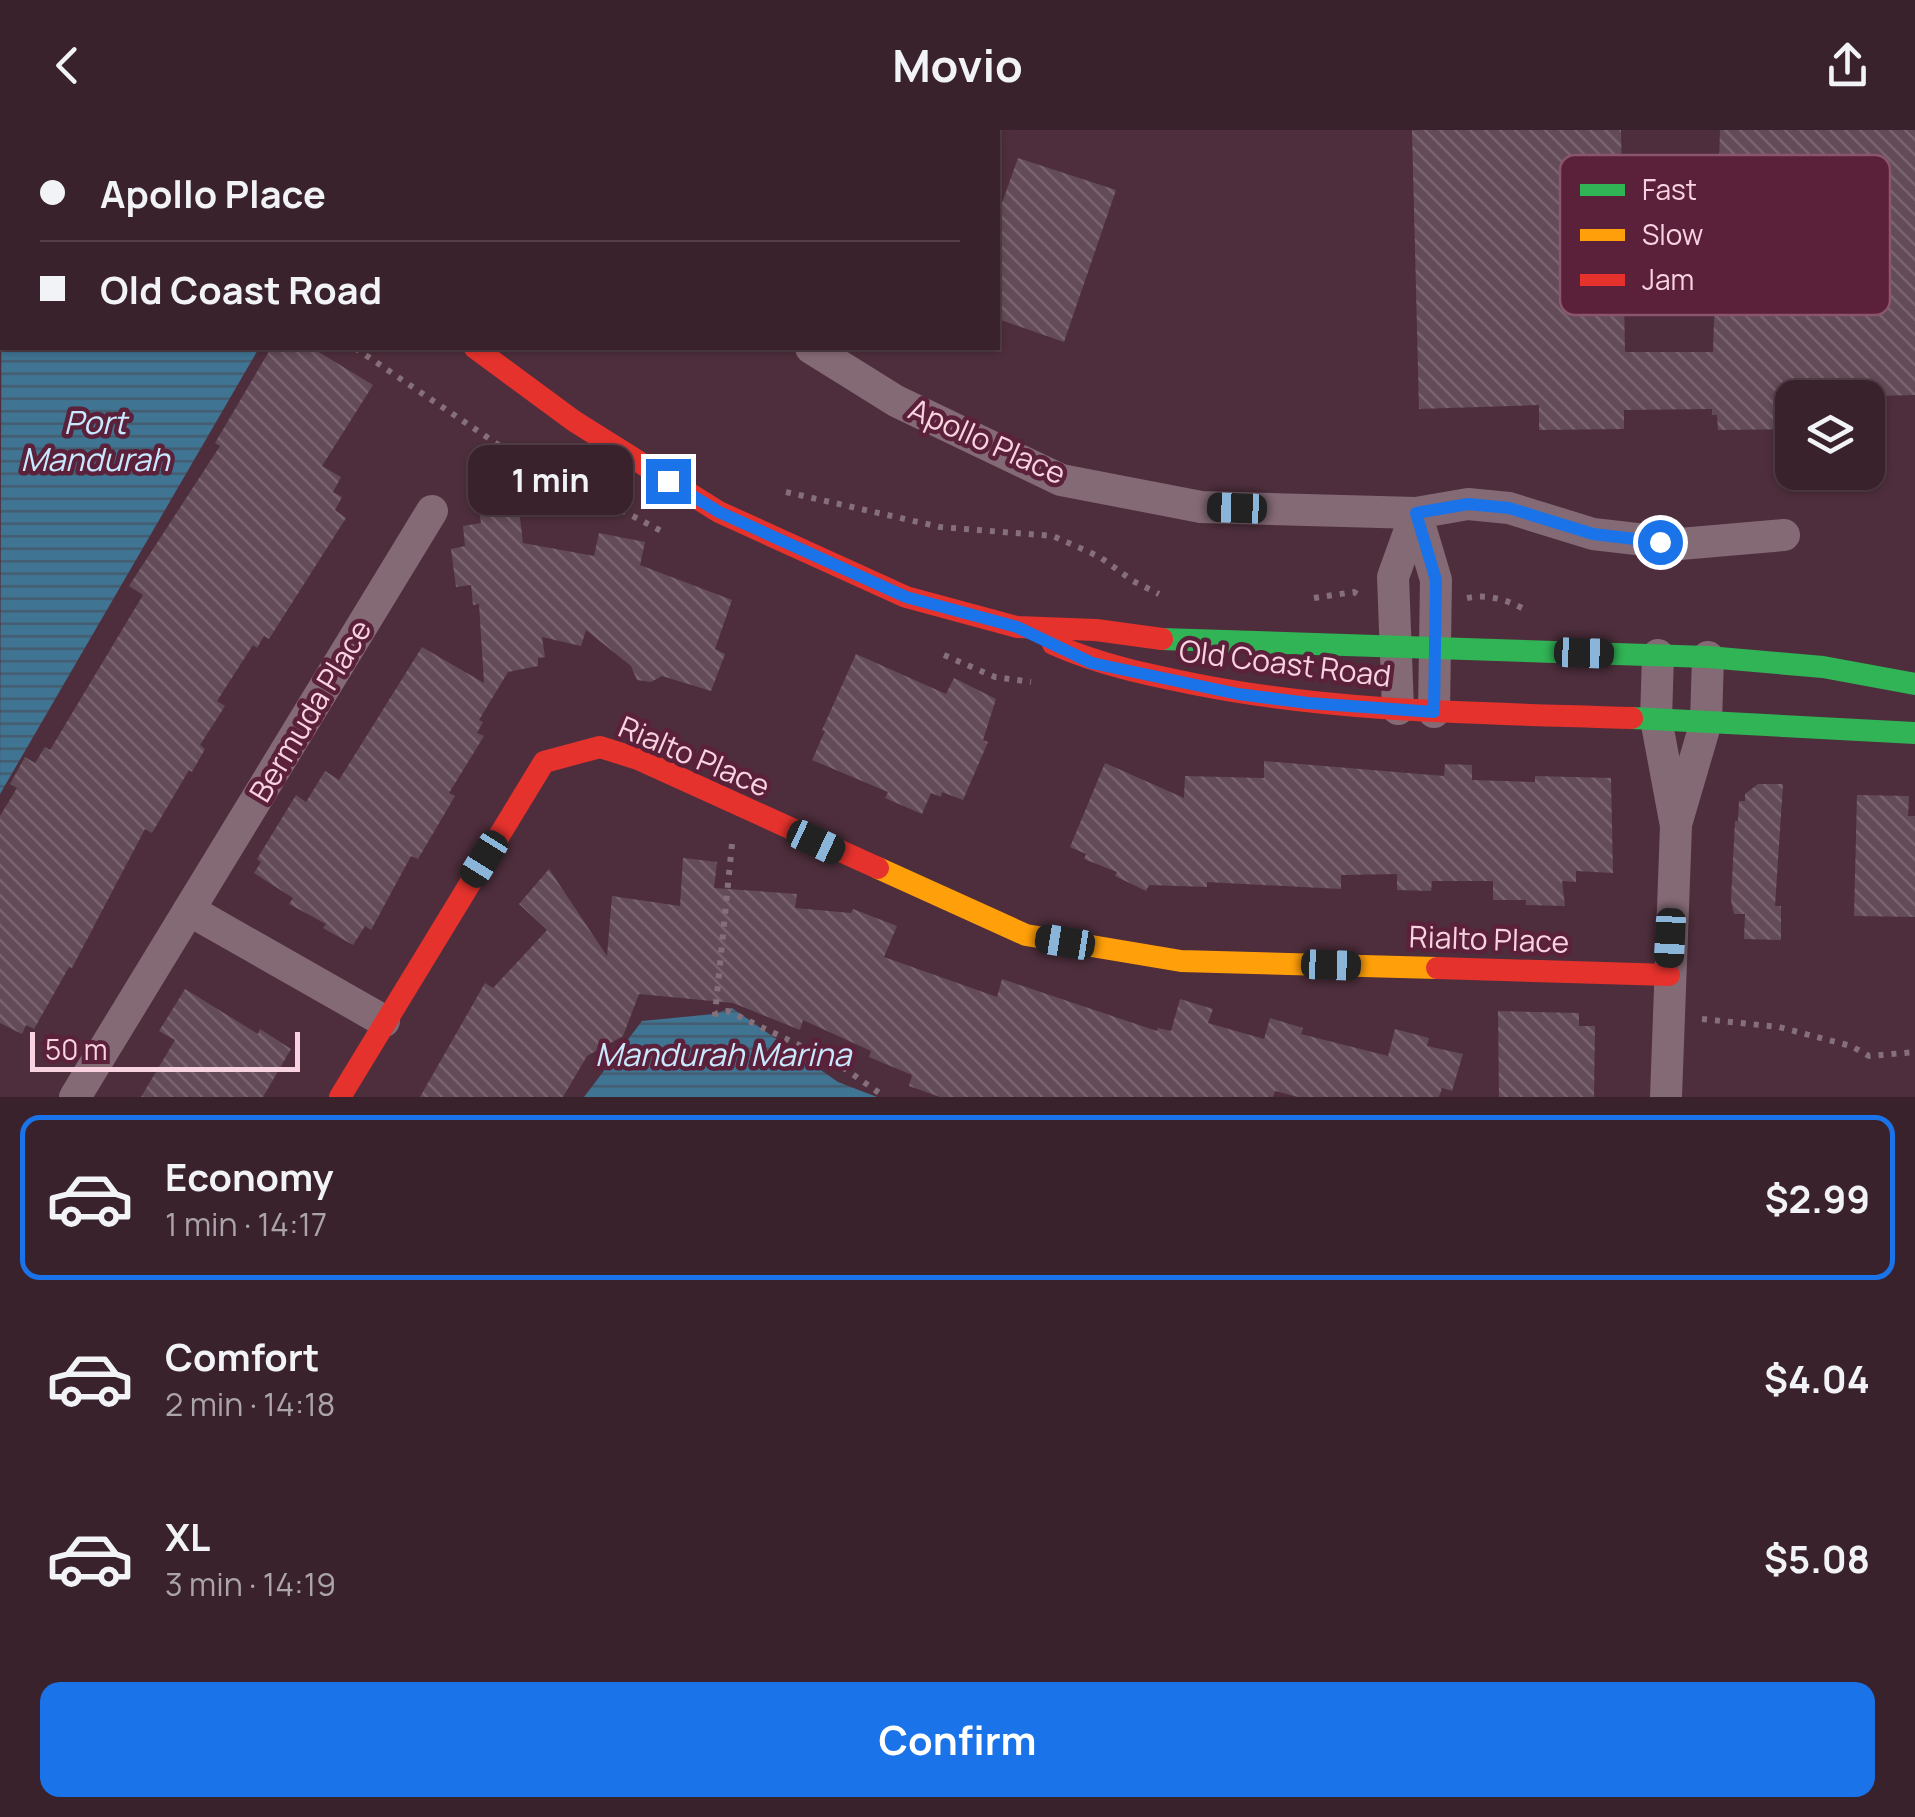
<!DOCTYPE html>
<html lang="en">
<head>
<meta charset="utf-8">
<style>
  :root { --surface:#3a222d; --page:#452f39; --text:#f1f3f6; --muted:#aba4aa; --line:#543f49; --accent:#1a73e8 }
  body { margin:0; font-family:Manrope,sans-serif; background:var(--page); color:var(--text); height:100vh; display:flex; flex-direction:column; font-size:38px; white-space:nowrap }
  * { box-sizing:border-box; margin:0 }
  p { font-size:32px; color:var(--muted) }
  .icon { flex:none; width:55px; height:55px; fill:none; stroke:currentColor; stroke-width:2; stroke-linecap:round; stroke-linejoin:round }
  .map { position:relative; height:967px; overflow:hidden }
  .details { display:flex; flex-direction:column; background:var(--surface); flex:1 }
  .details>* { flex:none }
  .guide { position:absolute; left:0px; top:0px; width:1000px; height:220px; box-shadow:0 2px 8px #0004,0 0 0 2px var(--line); display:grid; align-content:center; height:220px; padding:0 40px; background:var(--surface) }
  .controls { position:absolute; left:1775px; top:250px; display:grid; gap:20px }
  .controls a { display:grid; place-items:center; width:110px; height:110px; border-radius:20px; background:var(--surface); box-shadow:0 2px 8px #0004,0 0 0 2px var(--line); font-size:50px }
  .scale { position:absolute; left:30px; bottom:25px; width:270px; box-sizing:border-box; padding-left:10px; border:5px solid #f9d3e0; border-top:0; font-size:28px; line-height:35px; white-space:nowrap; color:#f9d3e0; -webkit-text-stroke:8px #5b213b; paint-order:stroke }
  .end { position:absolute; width:45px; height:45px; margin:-22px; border:12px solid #1a73e8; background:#fff; box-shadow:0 0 0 5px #fff }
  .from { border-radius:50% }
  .bubble { position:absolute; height:70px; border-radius:20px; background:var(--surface); box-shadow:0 2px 8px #0004,0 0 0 2px var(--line); font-size:32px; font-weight:700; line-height:70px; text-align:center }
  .car { position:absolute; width:30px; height:60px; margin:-30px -15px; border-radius:12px; box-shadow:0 0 8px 2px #0007; background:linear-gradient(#222 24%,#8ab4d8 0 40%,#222 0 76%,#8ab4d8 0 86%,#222 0) }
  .guide b { display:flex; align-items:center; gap:35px; height:95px; font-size:38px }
  .guide b+b { border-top:2px solid var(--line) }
  .guide i { width:25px; height:25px; background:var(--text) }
  ul { padding:18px 0 0; list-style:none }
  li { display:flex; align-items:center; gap:30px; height:165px; margin:0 20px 15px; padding:0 20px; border:5px solid transparent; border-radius:20px }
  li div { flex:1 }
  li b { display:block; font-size:38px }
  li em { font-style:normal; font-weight:700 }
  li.selected { border-color:var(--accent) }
  li>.icon { width:90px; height:90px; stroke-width:1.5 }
  .button { display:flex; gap:20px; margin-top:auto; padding:20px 40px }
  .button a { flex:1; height:115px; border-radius:20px; background:var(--accent); color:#fff; font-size:40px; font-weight:700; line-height:115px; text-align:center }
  header { display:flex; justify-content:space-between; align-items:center; height:130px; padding:0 40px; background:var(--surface); font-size:45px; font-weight:700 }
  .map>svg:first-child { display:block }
  .water { fill:url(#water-rules) }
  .building { fill:url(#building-back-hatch) }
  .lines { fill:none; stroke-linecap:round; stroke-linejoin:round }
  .path { stroke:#856f78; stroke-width:6; stroke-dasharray:5 8; stroke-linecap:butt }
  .street { stroke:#846a75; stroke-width:32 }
  .fast { stroke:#30b455; stroke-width:22 }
  .slow { stroke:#ff9f0a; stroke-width:22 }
  .jam { stroke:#e5322d; stroke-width:22 }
  .route { stroke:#1a73e8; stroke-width:12 }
  .labels { text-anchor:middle; stroke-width:9; stroke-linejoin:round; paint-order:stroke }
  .street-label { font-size:30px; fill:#f9d3e0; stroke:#5b213b }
  .water-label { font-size:32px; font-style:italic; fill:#c8e9fe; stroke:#5b213b }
  .key { fill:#5b213b; stroke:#8a566d; stroke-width:2.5 }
  .key-label { font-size:28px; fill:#f9d3e0 }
</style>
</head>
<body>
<header><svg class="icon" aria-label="back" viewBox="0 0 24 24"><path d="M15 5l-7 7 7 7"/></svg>Movio<svg class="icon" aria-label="share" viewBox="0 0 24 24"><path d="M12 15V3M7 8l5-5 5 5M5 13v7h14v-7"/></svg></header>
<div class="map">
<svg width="1915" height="967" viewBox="0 0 1915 967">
  <defs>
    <pattern id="water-rules" width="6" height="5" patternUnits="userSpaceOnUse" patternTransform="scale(2.5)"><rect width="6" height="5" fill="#3f7493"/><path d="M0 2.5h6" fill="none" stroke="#445c6f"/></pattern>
    <pattern id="building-back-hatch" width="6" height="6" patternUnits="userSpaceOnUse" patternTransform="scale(2.5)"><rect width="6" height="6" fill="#634b58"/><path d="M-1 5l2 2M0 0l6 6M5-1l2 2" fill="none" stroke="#7a6470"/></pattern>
  </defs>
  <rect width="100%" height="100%" fill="#4e2e3c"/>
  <g class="water">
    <path d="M2 4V218H259L0 664Z"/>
    <path d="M732 878 838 952 877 967H584L642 891 714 884Z"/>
  </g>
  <g class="building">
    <path d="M1412 0H1621L1625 222H1713L1720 0H1915V265L1792 268V299L1718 300 1717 285H1712V279L1624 280V299L1539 300V275L1419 279Z"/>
    <path d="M1018 28 1116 60 1064 212 998 189V84Z"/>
    <path d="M271 218H312L373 255 322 336 341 347 333 362 342 367 335 380 346 388 269 509 264 506 257 518 253 515 217 571 225 576 200 615 205 619 192 642 189 640 152 703 145 699 72 838 69 837 34 899 26 895 22 904 0 893V686L17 658 10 654 25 627 35 633 45 617 50 620 143 465 129 456 220 316 215 313Z"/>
    <path d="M518 371 523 413 594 426 599 403 645 412 640 435 732 470 715 519 725 524 711 561 662 546 651 552 637 550 631 536 586 500 581 516 542 507 545 527 538 528V536L508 542 479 590 483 592 477 603 484 606 449 663 455 666 418 729 411 726 371 800 365 796 353 815 323 798 326 794 289 774 293 768 254 743 261 732 257 729 296 665 306 672 325 641 339 650 422 517 484 553 479 474 473 475 471 455 456 457 451 419 465 416 463 396 481 393 479 377Z"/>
    <path d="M856 524 946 564 954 548 996 569 983 610 988 612 963 670 942 662 941 667 931 663 922 684 885 668 888 662 812 630 825 601 822 600Z"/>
    <path d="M1264 631 1444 646 1445 634 1472 635V650L1535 652V646L1611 648 1613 743 1576 741V752L1562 751 1565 776 1526 775V770H1493V751H1432L1431 761 1397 760V744L1341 745V759L1207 752V757L1149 755 1146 761 1115 746 1117 742 1084 729 1086 724 1070 717 1105 633 1184 668 1185 646 1264 648Z"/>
    <path d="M1758 654H1783L1775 776H1781V810L1744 809 1745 784H1734L1731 770 1735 691H1738L1739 671H1745V664Z"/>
    <path d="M1857 665 1909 666 1908 686H1915V787L1854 786Z"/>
    <path d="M683 728 717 732 714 758 797 764 795 778 851 783 853 779 897 796 884 827 997 867 1002 849 1157 901 1158 898 1171 901 1180 869 1213 879 1208 893 1264 909 1270 888 1303 898 1301 904 1388 926 1395 899 1429 908 1427 916 1463 924 1452 961 1442 958 1439 967H1298L1275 961 1273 967H940L909 956 912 945 869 927 871 921 803 890 800 900 733 873 639 864 623 906 587 926 563 967H420L485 853 493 858 547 800 519 774 549 739 607 826 612 766 680 776Z"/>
    <path d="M185 859 258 904 260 899 291 919 263 967H141L175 910 159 901Z"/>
    <path d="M1498 881 1579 883V896H1595L1594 967H1499Z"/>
  </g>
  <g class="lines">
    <g class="path">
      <path d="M292 0 295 2"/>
      <path d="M387 0 388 2"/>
      <path d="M345 2 382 0"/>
      <path d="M355 218 503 318 667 404"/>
      <path d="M786 362 940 397 1053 406 1100 427 1133 451 1159 464"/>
      <path d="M1314 468 1354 462 1360 466"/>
      <path d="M1467 468C1487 464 1504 469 1522 478"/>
      <path d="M944 525 995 547 1031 552"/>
      <path d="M732 714 715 884 728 881 803 917 838 934 885 967"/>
      <path d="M1702 889 1779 897 1851 916 1869 926 1915 922"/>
    </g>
    <g class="street">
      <path d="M656 2 657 0"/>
      <path d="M811 218 896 271 1061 350 1201 377 1416 383 1468 374 1509 378 1593 404 1680 414 1784 405"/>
      <path d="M1416 383 1436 450 1434 582"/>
      <path d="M1658 525 1656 589 1676 696 1666 967"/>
      <path d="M1398 579 1393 447 1416 383"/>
      <path d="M1677 691 1706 592 1708 527"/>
      <path d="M189 780 384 891"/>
      <path d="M75 967 432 381"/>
    </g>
    <g class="fast">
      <path d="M1162 509 1708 527 1823 537 1915 554"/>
      <path d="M1632 588 1915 603"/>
    </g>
    <g class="slow">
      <path d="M243 0 245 2"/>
      <path d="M878 738 1026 805 1181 831 1437 838"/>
    </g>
    <g class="jam">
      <path d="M475 218 574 291 719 382 906 467 1017 497 1096 500 1162 509"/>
      <path d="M1053 514C1100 535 1149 545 1199 555 1342 583 1487 583 1632 588"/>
      <path d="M1437 838 1669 845"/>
      <path d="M340 967 544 632 600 617 638 629 878 738"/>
    </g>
  </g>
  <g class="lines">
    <path class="route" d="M668 351 719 382 906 467 1017 497 1092 533 1238 564 1308 573 1434 582 1436 450 1416 383 1468 374 1509 378 1593 404 1660 412"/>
  </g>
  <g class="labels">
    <g class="street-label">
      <text transform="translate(987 312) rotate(24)" y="10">Apollo Place</text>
      <text transform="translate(1285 534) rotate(7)" y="10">Old Coast Road</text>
      <text transform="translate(311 581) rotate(-59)" y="10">Bermuda Place</text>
      <text transform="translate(694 627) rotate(23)" y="10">Rialto Place</text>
      <text transform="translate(1489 810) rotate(2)" y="10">Rialto Place</text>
    </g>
    <g class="water-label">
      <text x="95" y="304">Port<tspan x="95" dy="37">Mandurah</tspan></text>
      <text x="723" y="936">Mandurah Marina</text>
    </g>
  </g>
  <rect x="1560" y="25" width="330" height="160" rx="15" class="key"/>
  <rect x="1580" y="54" width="45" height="12" fill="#30b455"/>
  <rect x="1580" y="99" width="45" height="12" fill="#ff9f0a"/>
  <rect x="1580" y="144" width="45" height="12" fill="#e5322d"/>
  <g class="key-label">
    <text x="1642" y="70">Fast</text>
    <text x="1642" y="115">Slow</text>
    <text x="1642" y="160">Jam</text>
  </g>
</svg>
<div class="controls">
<a><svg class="icon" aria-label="layers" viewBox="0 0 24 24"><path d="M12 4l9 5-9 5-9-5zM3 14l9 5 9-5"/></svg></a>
</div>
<div class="scale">50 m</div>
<i class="end from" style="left:1660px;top:412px"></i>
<i class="end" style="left:668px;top:351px"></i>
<div class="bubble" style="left:468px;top:315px;width:165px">1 min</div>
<i class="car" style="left:1237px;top:378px;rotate:272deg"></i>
<i class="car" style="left:1584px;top:523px;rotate:92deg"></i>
<i class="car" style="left:816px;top:712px;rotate:115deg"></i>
<i class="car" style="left:484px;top:729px;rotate:212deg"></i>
<i class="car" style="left:1670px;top:808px;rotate:183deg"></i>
<i class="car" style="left:1065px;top:812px;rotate:279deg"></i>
<i class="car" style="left:1331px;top:835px;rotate:92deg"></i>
<div class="guide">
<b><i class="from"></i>Apollo Place</b>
<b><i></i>Old Coast Road</b>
</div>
</div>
<section class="details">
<ul>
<li class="selected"><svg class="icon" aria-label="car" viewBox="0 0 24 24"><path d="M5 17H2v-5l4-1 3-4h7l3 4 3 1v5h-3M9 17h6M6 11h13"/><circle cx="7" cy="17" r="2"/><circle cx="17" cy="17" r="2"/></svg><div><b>Economy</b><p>1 min · 14:17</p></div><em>$2.99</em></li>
<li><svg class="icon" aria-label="car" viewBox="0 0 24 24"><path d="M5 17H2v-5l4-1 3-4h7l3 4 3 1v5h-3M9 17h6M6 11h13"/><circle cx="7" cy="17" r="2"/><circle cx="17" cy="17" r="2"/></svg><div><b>Comfort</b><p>2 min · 14:18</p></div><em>$4.04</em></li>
<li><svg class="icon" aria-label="car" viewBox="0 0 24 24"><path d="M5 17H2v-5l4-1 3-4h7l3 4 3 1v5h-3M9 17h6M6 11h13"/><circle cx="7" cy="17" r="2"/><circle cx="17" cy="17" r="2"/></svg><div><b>XL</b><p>3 min · 14:19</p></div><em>$5.08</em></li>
</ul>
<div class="button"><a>Confirm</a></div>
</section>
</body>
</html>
